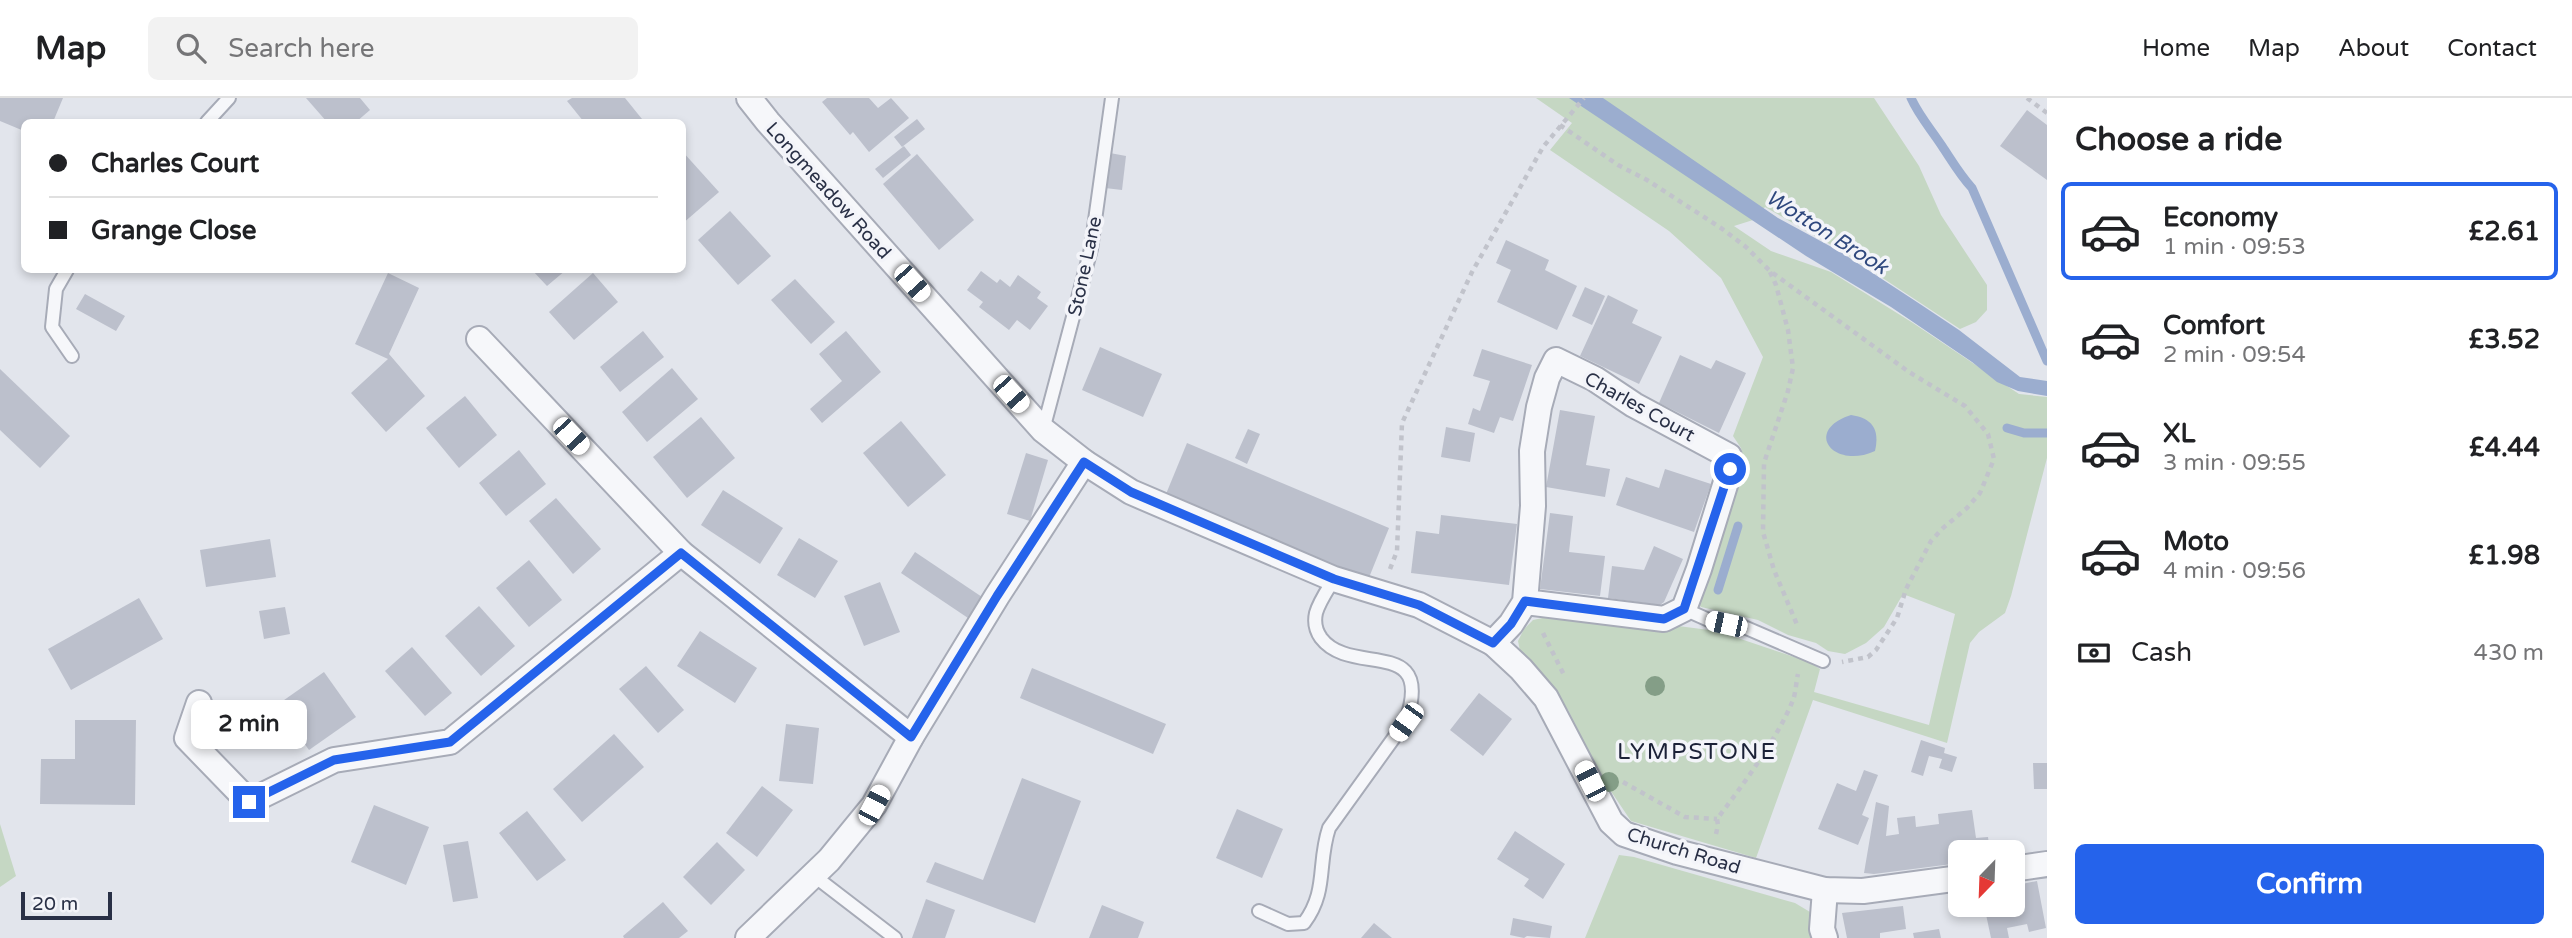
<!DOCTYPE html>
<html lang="en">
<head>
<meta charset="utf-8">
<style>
  :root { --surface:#fff; --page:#f2f2f2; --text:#202124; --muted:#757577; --line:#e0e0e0; --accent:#2563eb }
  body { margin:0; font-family:"Varela Round",sans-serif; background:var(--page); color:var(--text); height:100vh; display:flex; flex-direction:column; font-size:26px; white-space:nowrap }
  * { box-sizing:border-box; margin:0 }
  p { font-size:23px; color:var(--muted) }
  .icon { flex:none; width:38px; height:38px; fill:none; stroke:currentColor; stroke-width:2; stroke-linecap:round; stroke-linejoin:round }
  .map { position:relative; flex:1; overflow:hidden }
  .details { display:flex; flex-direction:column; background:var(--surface); width:525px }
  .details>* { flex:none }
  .hud { position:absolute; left:21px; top:21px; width:665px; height:154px; border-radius:10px; box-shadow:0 4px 10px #0003; display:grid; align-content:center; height:154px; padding:0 28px; background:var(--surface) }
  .needle { width:46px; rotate:203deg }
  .controls { position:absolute; left:1948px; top:742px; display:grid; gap:14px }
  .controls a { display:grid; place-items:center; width:77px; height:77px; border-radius:10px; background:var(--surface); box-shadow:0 4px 10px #0003; font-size:35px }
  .scale { position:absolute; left:21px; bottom:18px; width:91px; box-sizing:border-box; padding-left:7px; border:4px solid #293046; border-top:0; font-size:19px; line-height:24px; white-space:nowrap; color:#293046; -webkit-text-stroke:5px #f3f4f9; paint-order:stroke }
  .end { position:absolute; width:32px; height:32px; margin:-16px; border:9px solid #2563eb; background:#fff; box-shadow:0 0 0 4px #fff }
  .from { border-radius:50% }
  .bubble { position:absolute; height:49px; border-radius:10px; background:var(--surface); box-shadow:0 4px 10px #0003; font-size:23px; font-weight:800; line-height:49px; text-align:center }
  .car { position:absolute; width:21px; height:42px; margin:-21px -10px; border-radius:9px; box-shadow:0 0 5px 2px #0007; background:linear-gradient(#fff 24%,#345 0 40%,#fff 0 76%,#345 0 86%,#fff 0) }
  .hud b { display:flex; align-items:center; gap:24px; height:66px; font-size:26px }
  .hud b+b { border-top:2px solid var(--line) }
  .hud i { width:18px; height:18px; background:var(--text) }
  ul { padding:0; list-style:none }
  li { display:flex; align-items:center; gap:21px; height:98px; margin:0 14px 10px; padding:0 14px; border:4px solid transparent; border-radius:10px }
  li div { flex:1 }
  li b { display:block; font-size:26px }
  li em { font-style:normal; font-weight:800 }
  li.current { border-color:var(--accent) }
  li>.icon { width:63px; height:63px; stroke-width:1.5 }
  h2 { padding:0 28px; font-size:32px; line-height:84px }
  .pay { display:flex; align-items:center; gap:18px; height:77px; padding:0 28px; font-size:26px }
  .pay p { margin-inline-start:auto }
  .cta { display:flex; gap:14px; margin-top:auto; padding:14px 28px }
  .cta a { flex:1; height:80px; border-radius:10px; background:var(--accent); color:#fff; font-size:28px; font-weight:800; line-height:80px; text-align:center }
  header { display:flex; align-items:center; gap:42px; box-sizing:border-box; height:98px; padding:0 35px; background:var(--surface); border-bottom:2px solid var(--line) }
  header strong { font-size:33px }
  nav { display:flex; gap:38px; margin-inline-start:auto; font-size:24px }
  .search { width:490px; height:63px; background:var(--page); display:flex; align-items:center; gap:18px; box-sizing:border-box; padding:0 24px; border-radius:10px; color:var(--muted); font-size:26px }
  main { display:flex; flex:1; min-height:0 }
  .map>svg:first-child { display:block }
  .green { fill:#c5d7c3 }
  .water { fill:#9badcf }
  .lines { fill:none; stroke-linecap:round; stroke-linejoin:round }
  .stream { stroke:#9badcf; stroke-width:9 }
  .building { fill:#bcc0cc }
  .service-casing { stroke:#a7abb7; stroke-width:16 }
  .minor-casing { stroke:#a7abb7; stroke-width:28 }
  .path { stroke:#c1c3cb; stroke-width:4.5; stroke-dasharray:5 5; stroke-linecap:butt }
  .service { stroke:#f6f7fa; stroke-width:12 }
  .minor { stroke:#f6f7fa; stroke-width:24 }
  .tree { fill:#849e87 }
  .route { stroke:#2563eb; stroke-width:9 }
  .labels { text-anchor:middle; stroke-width:7; stroke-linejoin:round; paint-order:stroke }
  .street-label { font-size:19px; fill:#293046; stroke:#f3f4f9 }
  .water-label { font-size:21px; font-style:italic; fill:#2f487e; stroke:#f3f4f9 }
  .quarter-label { font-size:23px; letter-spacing:2px; fill:#1b2137; stroke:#f3f4f9 }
</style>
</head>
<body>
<header>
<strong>Map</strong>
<div class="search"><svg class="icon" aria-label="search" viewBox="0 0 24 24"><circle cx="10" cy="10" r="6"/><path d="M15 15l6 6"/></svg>Search here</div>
<nav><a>Home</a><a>Map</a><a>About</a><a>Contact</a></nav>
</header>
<main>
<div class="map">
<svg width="2047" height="840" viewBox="0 0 2047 840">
  <rect width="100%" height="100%" fill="#e2e5ec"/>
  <g class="green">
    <path d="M1536 0H1874L1919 68 1941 117 1987 187V212L1976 224 1960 231 1840 152 1765 109 1753 122 1734 128 1771 153 1831 174 1913 225 2019 296 2047 299V360L2011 498 2005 515 1979 534 1970 545 1947 645 1813 602 1756 760 1631 723 1600 677 1568 612 1549 586 1520 553 1518 543 1524 531 1533 522 1552 518 1657 531 1678 528 1717 533 1809 564 1820 571 1814 594 1929 627 1955 516 1903 496 1884 529 1866 545 1845 556 1828 553 1816 545 1788 537 1758 522 1701 509 1693 501 1709 464 1744 364 1741 350 1733 338 1763 259 1721 180 1669 133 1550 52 1572 25Z"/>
    <path d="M0 726 16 778 0 789Z"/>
    <path d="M1619 757 1634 759 1795 805 1815 817 1821 840H1585Z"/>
  </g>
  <g class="water">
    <path d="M1569 0H1603L1778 120 1839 153 1920 206 1959 232 2020 279 2047 283V298L2018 293 1997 284 1972 264 1891 209 1806 158Z"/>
    <path d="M1851 317C1872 320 1880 331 1875 353 1834 372 1802 333 1851 317Z"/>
  </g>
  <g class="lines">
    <g class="stream">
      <path d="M1911 0C1919 18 1931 31 1942 48 1952 63 1960 77 1972 90L2047 263"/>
      <path d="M2007 330 2024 335H2047"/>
      <path d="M1718 492 1738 428"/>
    </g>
  </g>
  <g class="building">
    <path d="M0 0H63L53 24H24V33L0 23Z"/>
    <path d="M306 0H360L370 12 356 24H327Z"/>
    <path d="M572 0H625L642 21 638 24H584L567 3Z"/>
    <path d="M827 0H869L878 10 891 0 909 20 869 54 853 34 850 37 822 4Z"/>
    <path d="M2027 12 2047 27V82L2000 48Z"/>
    <path d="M917 21 925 31 902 49 894 39Z"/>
    <path d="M904 48 911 57 883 80 875 71Z"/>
    <path d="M682 53 719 94 682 126Z"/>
    <path d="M1110 55 1126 58 1122 92 1105 90Z"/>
    <path d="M917 56 974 122 939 152 883 86Z"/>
    <path d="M730 113 771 158 738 187 698 142Z"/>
    <path d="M1506 142 1549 162 1545 172 1577 188 1557 232 1497 204 1511 172 1496 165Z"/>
    <path d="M532 172H566L547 188Z"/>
    <path d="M981 173 997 185 1000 181 1010 189 1018 177 1041 194 1037 200 1048 208 1030 232 1017 222 1009 232 979 209 983 204 967 192Z"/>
    <path d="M388 175 419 190 389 256 425 298 386 334 351 295 388 261 355 246Z"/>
    <path d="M593 175 618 204 574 242 549 214Z"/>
    <path d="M795 181 835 224 811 246 771 202Z"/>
    <path d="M1585 189 1605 198 1592 227 1572 218Z"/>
    <path d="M85 196 125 218 116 233 76 211Z"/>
    <path d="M1608 197 1638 212 1632 225 1662 239 1639 286 1580 258Z"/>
    <path d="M643 233 664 259 620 294 600 269Z"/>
    <path d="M846 233 881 274 822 325 810 311 842 283 819 256Z"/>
    <path d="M1100 249 1162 276 1143 319 1082 292Z"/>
    <path d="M1482 251 1532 267 1513 323 1500 319 1494 335 1468 326 1473 310 1480 313 1490 283 1473 278Z"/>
    <path d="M1680 257 1711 271 1716 262 1746 275 1719 335 1659 305Z"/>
    <path d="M672 270 698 301 647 344 622 314Z"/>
    <path d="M0 271 70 338 40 370 0 332Z"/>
    <path d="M465 298 497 337 459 370 426 330Z"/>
    <path d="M1560 312 1595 318 1586 367 1610 371 1605 399 1546 389Z"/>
    <path d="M701 319 735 360 687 400 653 359Z"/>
    <path d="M901 323 946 377 908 409 863 355Z"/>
    <path d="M1446 329 1475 335 1470 364 1441 359Z"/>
    <path d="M1248 331 1260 336 1247 366 1235 360Z"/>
    <path d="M1187 345 1389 430 1368 482 1166 396Z"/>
    <path d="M519 352 546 386 506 418 479 385Z"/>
    <path d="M1026 355 1048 362 1030 423 1007 416Z"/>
    <path d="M1665 371 1711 386 1694 434 1616 407 1626 379 1659 390Z"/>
    <path d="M723 392 783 430 760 466 701 427Z"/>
    <path d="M556 400 601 451 573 476 529 423Z"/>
    <path d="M1550 415 1573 418 1569 454 1605 458 1600 498 1540 491Z"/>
    <path d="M1441 417 1517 426 1509 487 1411 475 1416 433 1439 436Z"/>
    <path d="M799 440 838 463 815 500 777 477Z"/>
    <path d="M270 441 276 479 206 489 200 452Z"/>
    <path d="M1654 448 1683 461 1664 504 1660 507 1608 500 1612 468 1644 472Z"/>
    <path d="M915 454 985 501 971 522 901 475Z"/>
    <path d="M529 462 562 502 529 529 496 490Z"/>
    <path d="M880 484 900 534 864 548 844 498Z"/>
    <path d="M139 500 163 541 71 592 48 551Z"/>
    <path d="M479 508 515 548 481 578 445 538Z"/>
    <path d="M285 509 290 536 264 541 259 513Z"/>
    <path d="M700 533 757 570 735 605 677 568Z"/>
    <path d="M412 549 452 595 425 618 385 573Z"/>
    <path d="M646 568 684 612 658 635 619 591Z"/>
    <path d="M1032 570 1166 626 1153 656 1020 600Z"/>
    <path d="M324 574 356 619 309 652 277 607Z"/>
    <path d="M1479 595 1512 621 1483 658 1450 632Z"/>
    <path d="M75 622H136L135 707 40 706 41 661H75Z"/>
    <path d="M786 626 819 630 813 686 779 683Z"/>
    <path d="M614 636 644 669 582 724 553 691Z"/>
    <path d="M1921 642 1945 650 1944 655 1957 659 1952 674 1939 670 1942 661 1929 658 1923 678 1911 674Z"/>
    <path d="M2033 665H2047V691H2034Z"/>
    <path d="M1864 672 1878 677 1862 717 1869 720 1858 747 1818 731 1837 685 1856 693Z"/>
    <path d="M1022 680 1081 703 1035 825 926 784 935 764 983 782Z"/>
    <path d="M762 688 793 712 757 759 726 735Z"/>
    <path d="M1876 704 1889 708 1886 738 1899 736 1897 720 1915 718 1916 729 1939 726 1938 716 1972 712 1976 740 1988 739 1990 754H1960V765L1874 776 1864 775Z"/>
    <path d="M374 707 429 729 406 787 351 764Z"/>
    <path d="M1237 711 1283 731 1262 780 1216 760Z"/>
    <path d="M527 713 566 762 537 783 499 735Z"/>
    <path d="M1515 733 1565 766 1543 801 1524 788 1529 781 1497 761Z"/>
    <path d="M468 743 478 800 453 804 443 747Z"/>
    <path d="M717 744 745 772 711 807 683 779Z"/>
    <path d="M2037 783 2046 830 2029 834 2027 826 2007 830 2009 840H1991L1984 807H2012V788Z"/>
    <path d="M926 801 955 812 945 840H912Z"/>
    <path d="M663 804 688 833 679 840H624L623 838Z"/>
    <path d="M1102 807 1144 824 1138 840H1089Z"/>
    <path d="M1903 808 1906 831 1880 835V840H1847L1842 815Z"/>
    <path d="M1513 820 1552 828 1550 840 1527 838 1524 840 1510 837Z"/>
    <path d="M1374 825 1392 840H1361Z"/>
    <path d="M1939 831 1941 840H1914L1913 835Z"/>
  </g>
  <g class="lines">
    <defs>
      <g id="service">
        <path d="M207 24 229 0"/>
        <path d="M67 172 56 191 52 229 72 258"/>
        <path d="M1043 332 1091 151 1112 0"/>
        <path d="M1684 511 1711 523 1744 529 1823 563"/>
        <path d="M813 777 895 840"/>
        <path d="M1259 813 1288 826 1304 825C1328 793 1317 766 1329 730L1406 623C1435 536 1351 580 1321 540 1316 533 1314 524 1316 515 1319 504 1328 491 1334 481"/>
      </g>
      <g id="minor">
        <path d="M749 0 768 24 1043 332 1084 364 1131 394 1334 481 1419 507 1493 545 1521 571 1546 600 1611 724 1624 736 1677 754 1825 792 1863 793 1960 780"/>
        <path d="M479 241 681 455 911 639"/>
        <path d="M1493 545 1511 526 1525 504 1533 408 1532 353 1539 309 1547 280 1556 262 1595 281 1634 307 1729 358 1730 371 1699 471 1684 511 1664 521 1525 504"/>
        <path d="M199 605 187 640 249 704 334 662 450 644 681 455"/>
        <path d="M2012 771 2047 766"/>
        <path d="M1825 792 1822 831 1825 840"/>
        <path d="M748 840 829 762 874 707 911 639 997 498 1084 364"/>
      </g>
    </defs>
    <use href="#service" class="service-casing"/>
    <use href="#minor" class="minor-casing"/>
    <g class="path">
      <path d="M2027 0 2047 15"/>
      <path d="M1560 27 1618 67 1647 82 1721 130 1746 149 1770 173 1909 274 1965 308 1988 336 1994 361 1980 395 1967 410 1943 430 1931 443 1906 491 1897 520 1876 552 1868 559 1842 564"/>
      <path d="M1770 174 1776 187 1788 232 1793 270 1788 293 1764 365 1763 434 1774 472 1798 529"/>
      <path d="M1390 471 1397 453 1402 325 1472 174 1543 49 1584 0"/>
      <path d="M1543 535 1564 577"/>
      <path d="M1623 684 1685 719 1717 721"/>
      <path d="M1716 736 1718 727 1717 721C1742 688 1778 640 1793 602 1796 594 1796 584 1798 576"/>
    </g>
    <use href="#service" class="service"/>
    <use href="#minor" class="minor"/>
  </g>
  <g class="tree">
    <circle cx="1655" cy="588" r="10"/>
    <circle cx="1609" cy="684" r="10"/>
  </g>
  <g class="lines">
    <path class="route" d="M249 704 334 662 450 644 681 455 911 639 997 498 1084 364 1131 394 1334 481 1419 507 1493 545 1511 526 1525 503 1664 521 1684 511 1730 371"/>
  </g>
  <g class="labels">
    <g class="street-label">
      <text transform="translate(829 92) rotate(48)" y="7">Longmeadow Road</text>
      <text transform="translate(1084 168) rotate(-78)" y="7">Stone Lane</text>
      <text transform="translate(1640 308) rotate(29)" y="7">Charles Court</text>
      <text transform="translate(1684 752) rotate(17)" y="7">Church Road</text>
    </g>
    <g class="water-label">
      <text transform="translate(1827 134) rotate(32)" y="7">Wotton Brook</text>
    </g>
    <g class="quarter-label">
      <text x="1697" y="661">LYMPSTONE</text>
    </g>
  </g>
</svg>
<div class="controls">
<a><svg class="needle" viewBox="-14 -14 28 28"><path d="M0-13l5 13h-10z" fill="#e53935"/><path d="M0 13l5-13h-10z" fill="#757577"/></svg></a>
</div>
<div class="scale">20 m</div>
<i class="end from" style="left:1730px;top:371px"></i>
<i class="end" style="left:249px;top:704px"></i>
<div class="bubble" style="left:191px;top:602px;width:116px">2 min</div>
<i class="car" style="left:912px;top:185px;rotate:138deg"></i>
<i class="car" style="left:1011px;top:296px;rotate:138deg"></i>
<i class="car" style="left:571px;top:338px;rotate:137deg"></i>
<i class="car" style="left:1726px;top:526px;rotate:282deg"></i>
<i class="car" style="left:1406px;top:624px;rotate:216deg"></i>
<i class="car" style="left:1590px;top:683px;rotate:333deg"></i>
<i class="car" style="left:874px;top:707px;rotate:28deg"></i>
<div class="hud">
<b><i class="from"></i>Charles Court</b>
<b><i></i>Grange Close</b>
</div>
</div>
<section class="details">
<h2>Choose a ride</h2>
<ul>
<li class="current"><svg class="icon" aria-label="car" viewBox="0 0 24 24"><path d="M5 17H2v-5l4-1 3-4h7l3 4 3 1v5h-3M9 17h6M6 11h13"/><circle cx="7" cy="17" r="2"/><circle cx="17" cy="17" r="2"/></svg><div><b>Economy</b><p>1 min · 09:53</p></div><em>£2.61</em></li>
<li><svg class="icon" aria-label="car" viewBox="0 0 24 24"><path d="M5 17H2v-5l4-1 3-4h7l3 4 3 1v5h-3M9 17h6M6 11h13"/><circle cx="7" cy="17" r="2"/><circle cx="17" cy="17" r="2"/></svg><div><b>Comfort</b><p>2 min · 09:54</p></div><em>£3.52</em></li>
<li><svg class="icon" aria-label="car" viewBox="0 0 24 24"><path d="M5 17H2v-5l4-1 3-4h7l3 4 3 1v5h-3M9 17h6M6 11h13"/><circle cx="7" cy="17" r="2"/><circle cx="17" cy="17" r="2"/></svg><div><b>XL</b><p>3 min · 09:55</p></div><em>£4.44</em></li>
<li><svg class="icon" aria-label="car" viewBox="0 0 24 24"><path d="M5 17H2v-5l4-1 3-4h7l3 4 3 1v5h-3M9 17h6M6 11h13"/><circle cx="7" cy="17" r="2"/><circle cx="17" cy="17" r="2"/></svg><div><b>Moto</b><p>4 min · 09:56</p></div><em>£1.98</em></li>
</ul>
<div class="pay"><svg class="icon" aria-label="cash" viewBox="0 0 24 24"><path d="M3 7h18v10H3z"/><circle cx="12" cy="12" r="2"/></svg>Cash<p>430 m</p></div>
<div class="cta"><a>Confirm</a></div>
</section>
</main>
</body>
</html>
